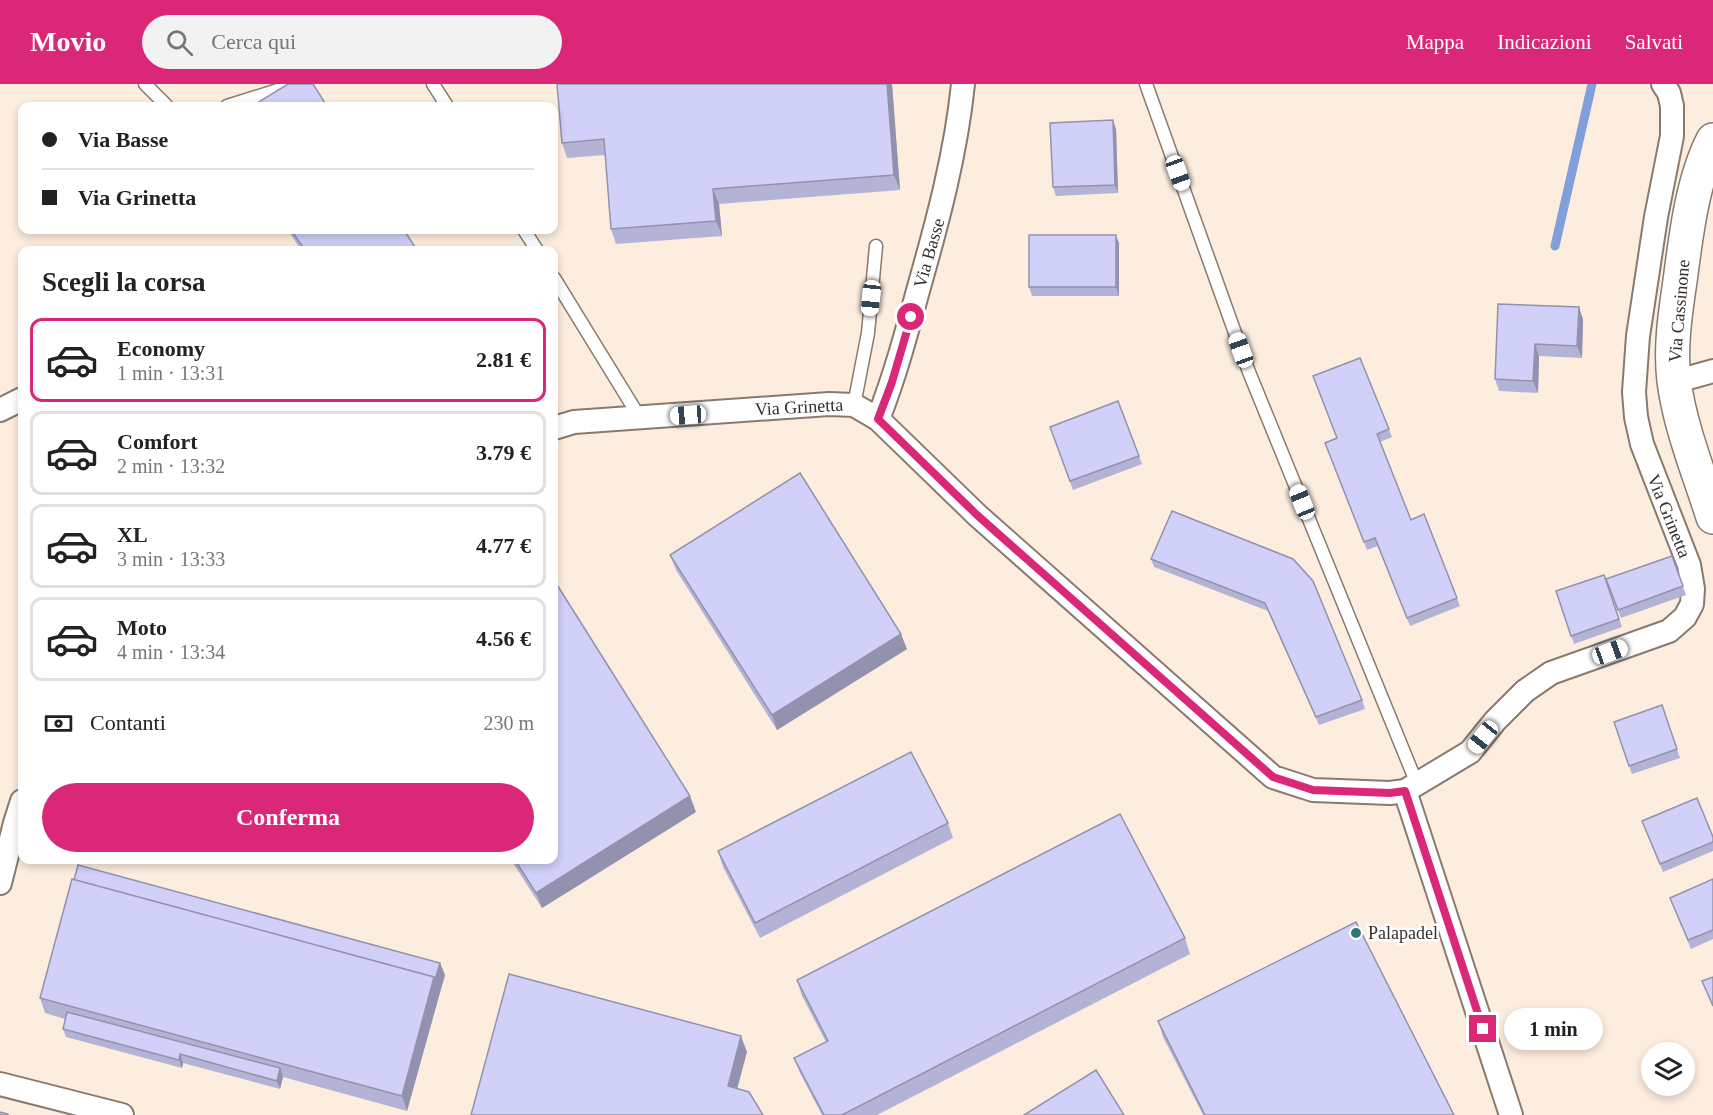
<!DOCTYPE html>
<html lang="it">
<head>
<meta charset="utf-8">
<style>
  :root { --surface:#fff; --page:#f2f2f2; --text:#222; --muted:#767676; --line:#e0e0e0; --accent:#db2777 }
  body { margin:0; font-family:"Times New Roman",serif; background:var(--page); color:var(--text); height:100vh; display:flex; flex-direction:column; font-size:22px; white-space:nowrap }
  * { box-sizing:border-box; margin:0 }
  p { font-size:20px; color:var(--muted) }
  .icon { flex:none; width:33px; height:33px; fill:none; stroke:currentColor; stroke-width:2; stroke-linecap:round; stroke-linejoin:round }
  .map { position:relative; flex:1; overflow:hidden }
  .panel { position:absolute; left:18px; top:162px; width:540px; height:618px; display:flex; flex-direction:column; background:var(--surface); border-radius:12px; box-shadow:0 3px 9px #0003 }
  .panel>* { flex:none }
  .guide { position:absolute; left:18px; top:18px; width:540px; height:132px; border-radius:12px; box-shadow:0 3px 9px #0003; display:grid; align-content:center; height:132px; padding:0 24px; background:var(--surface) }
  .controls { position:absolute; left:1641px; top:958px; display:grid; gap:12px }
  .controls a { display:grid; place-items:center; width:54px; height:54px; border-radius:50%; background:var(--surface); box-shadow:0 3px 9px #0003; font-size:30px }
  .end { position:absolute; width:27px; height:27px; margin:-14px; border:8px solid #db2777; background:#fff; box-shadow:0 0 0 3px #fff }
  .from { border-radius:50% }
  .bubble { position:absolute; height:42px; border-radius:21px; background:var(--surface); box-shadow:0 3px 9px #0003; font-size:20px; font-weight:800; line-height:42px; text-align:center }
  .car { position:absolute; width:18px; height:36px; margin:-18px -9px; border-radius:8px; box-shadow:0 0 4px 2px #0007; background:linear-gradient(#fff 24%,#345 0 40%,#fff 0 76%,#345 0 86%,#fff 0) }
  .guide b { display:flex; align-items:center; gap:21px; height:57px; font-size:22px }
  .guide b+b { border-top:2px solid var(--line) }
  .guide i { width:15px; height:15px; background:var(--text) }
  ul { padding:0; list-style:none }
  li { display:flex; align-items:center; gap:18px; height:84px; margin:0 12px 9px; padding:0 12px; border:3px solid var(--line); border-radius:12px }
  li div { flex:1 }
  li b { display:block; font-size:22px }
  li em { font-style:normal; font-weight:800 }
  li.selected { border-color:var(--accent) }
  li>.icon { width:54px; height:54px; stroke-width:1.5 }
  h2 { padding:0 24px; font-size:27px; line-height:72px }
  .pay { display:flex; align-items:center; gap:15px; height:66px; padding:0 24px; font-size:22px }
  .pay p { margin-inline-start:auto }
  .cta { display:flex; gap:12px; margin-top:auto; padding:12px 24px }
  .cta a { flex:1; height:69px; border-radius:36px; background:var(--accent); color:#fff; font-size:24px; font-weight:800; line-height:69px; text-align:center }
  header { display:flex; align-items:center; gap:36px; box-sizing:border-box; height:84px; padding:0 30px; background:var(--accent); color:#fff }
  header strong { font-size:28px }
  nav { display:flex; gap:33px; margin-inline-start:auto; font-size:21px }
  .search { width:420px; height:54px; background:var(--page); display:flex; align-items:center; gap:15px; box-sizing:border-box; padding:0 21px; border-radius:33px; color:var(--muted); font-size:22px }
  .map>svg:first-child { display:block }
  .lines { fill:none; stroke-linecap:round; stroke-linejoin:round }
  .stream { stroke:#81a0da; stroke-width:9 }
  .lane-casing { stroke:#887a6e; stroke-width:15 }
  .street-casing { stroke:#887a6e; stroke-width:26 }
  .secondary-casing { stroke:#887a6e; stroke-width:36 }
  .lane { stroke:#fff; stroke-width:12 }
  .street { stroke:#fff; stroke-width:22 }
  .secondary { stroke:#fff; stroke-width:33 }
  .wall { fill:#b3b3d5 }
  .shaded-wall { fill:#9292ae }
  .building { fill:#d0d0f8; stroke:#9292ae; stroke-width:1.5 }
  .route { stroke:#db2777; stroke-width:8 }
  .poi-dot { fill:#2e7671; stroke:#fff; stroke-width:2 }
  .labels { text-anchor:middle; stroke-width:5; stroke-linejoin:round; paint-order:stroke }
  .street-label { font-size:18px; fill:#352f2a; stroke:#fff }
  .poi-label { font-size:18px; fill:#352f2a; stroke:#fff; text-anchor:start }
</style>
</head>
<body>
<header>
<strong>Movio</strong>
<div class="search"><svg class="icon" aria-label="search" viewBox="0 0 24 24"><circle cx="10" cy="10" r="6"/><path d="M15 15l6 6"/></svg>Cerca qui</div>
<nav><a>Mappa</a><a>Indicazioni</a><a>Salvati</a></nav>
</header>
<div class="map">
<svg width="1713" height="1031" viewBox="0 0 1713 1031">
  <rect width="100%" height="100%" fill="#fdeddf"/>
  <g class="lines">
    <path class="stream" d="M1555 162 1592 0"/>
    <defs>
      <g id="lane">
        <path d="M145 0 167 22"/>
        <path d="M433 0 447 22"/>
        <path d="M1146 0 1249 288 1417 700"/>
        <path d="M227 22 297 0"/>
        <path d="M524 146 537 166"/>
        <path d="M554 194 640 334"/>
        <path d="M854 321 868 249 876 162"/>
      </g>
      <g id="street">
        <path d="M1674 298 1713 287"/>
        <path d="M0 326 22 315"/>
        <path d="M878 335C895 292 907 247 919 203 938 136 956 69 963 0"/>
        <path d="M554 344 574 338 829 320 854 321 878 335 977 431 1273 693 1313 706 1390 709 1405 707 1470 668 1495 637 1525 607 1551 589 1669 547 1685 533 1692 520 1693 505 1689 481 1642 360 1636 333 1634 308 1638 252 1656 133 1672 52V22L1669 9 1663 0"/>
        <path d="M1405 707 1511 1031"/>
        <path d="M0 799 15 739 22 717"/>
        <path d="M0 1000 122 1031"/>
      </g>
      <path id="secondary" d="M1713 56C1692 97 1686 152 1680 197 1675 231 1670 264 1674 297 1680 343 1699 389 1713 433"/>
    </defs>
    <use href="#lane" class="lane-casing"/>
    <use href="#street" class="street-casing"/>
    <use href="#secondary" class="secondary-casing"/>
    <use href="#lane" class="lane"/>
    <use href="#street" class="street"/>
    <use href="#secondary" class="secondary"/>
  </g>
  <g class="wall">
    <path d="M557 0H892L900 106 719 120 722 152 616 160 611 145 605 71 567 74 562 59Z"/>
    <path d="M1116 45 1118 109 1056 112 1053 103Z"/>
    <path d="M288 146H404L417 166H301Z"/>
    <path d="M1119 159V212H1032L1029 203Z"/>
    <path d="M1498 220 1583 235 1582 274 1539 272 1538 309 1499 307 1495 295Z"/>
    <path d="M1360 274 1392 353 1380 358 1411 436 1424 430 1460 522 1410 542 1378 462 1367 466 1328 367 1337 354Z"/>
    <path d="M1118 317 1142 380 1073 406 1050 343Z"/>
    <path d="M670 471 907 565 777 646 676 486Z"/>
    <path d="M1672 472 1686 511 1621 534 1606 495Z"/>
    <path d="M1151 475H1293L1362 616 1365 625 1319 641 1268 527 1154 483Z"/>
    <path d="M1604 491 1622 543 1574 560 1556 507Z"/>
    <path d="M1662 621 1680 674 1632 690 1614 638Z"/>
    <path d="M696 728 542 824 511 776H554Z"/>
    <path d="M948 739 953 754 760 854 723 783 718 767Z"/>
    <path d="M1645 745 1713 753V767L1663 788Z"/>
    <path d="M1713 795V855L1691 865 1673 822Z"/>
    <path d="M1185 854 1190 870 877 1031H822L800 989 794 974 826 958 802 912 797 896Z"/>
    <path d="M440 879 445 891 407 1027 283 993 280 1005 183 979 182 984 66 953 63 945 65 935 45 929 40 914Z"/>
    <path d="M1158 937 1454 1031H1203L1163 953Z"/>
  </g>
  <g class="shaded-wall">
    <path d="M887 0H892L900 106 894 91Z"/>
    <path d="M1113 36 1116 45 1118 109 1115 101Z"/>
    <path d="M713 105 719 120 722 152 716 137Z"/>
    <path d="M1116 151 1119 159V212L1116 203Z"/>
    <path d="M1579 223 1583 235 1582 274 1577 262Z"/>
    <path d="M1535 260 1539 272 1538 309 1533 297Z"/>
    <path d="M901 550 907 565 777 646 772 631Z"/>
    <path d="M690 712 696 728 542 824 536 809Z"/>
    <path d="M440 879 445 891 440 908 435 896Z"/>
    <path d="M434 893 440 908 407 1027 402 1012Z"/>
    <path d="M741 952 747 968 734 1017 728 1002Z"/>
    <path d="M180 970 183 979 182 984 179 976Z"/>
    <path d="M280 984 283 993 280 1005 277 997Z"/>
  </g>
  <g class="building">
    <path d="M288 0H313L327 22H252Z"/>
    <path d="M557 0H887L894 91 713 105 716 137 611 145 604 55 562 59Z"/>
    <path d="M1113 36 1115 101 1053 103 1050 39Z"/>
    <path d="M291 146H404L417 166H305Z"/>
    <rect x="1029" y="151" width="87" height="52"/>
    <path d="M1498 220 1579 223 1577 262 1535 260 1533 297 1495 295Z"/>
    <path d="M1360 274 1389 345 1377 350 1411 436 1424 430 1457 514 1407 534 1375 454 1364 458 1325 359 1337 354 1313 292Z"/>
    <path d="M1118 317 1139 372 1070 397 1050 343Z"/>
    <path d="M800 389 901 550 772 631 670 471Z"/>
    <path d="M1172 427 1293 475 1313 497 1362 616 1316 633 1265 519 1151 475Z"/>
    <path d="M1672 472 1683 502 1618 526 1606 495Z"/>
    <path d="M1604 491 1619 535 1571 552 1556 507Z"/>
    <path d="M554 496 690 712 536 809 515 776H554Z"/>
    <path d="M1662 621 1677 665 1629 682 1614 638Z"/>
    <path d="M911 668 948 739 755 839 718 767Z"/>
    <path d="M1697 714 1713 753V758L1660 780 1642 737Z"/>
    <path d="M1120 730 1185 854 842 1031H824L794 974 828 957 797 896Z"/>
    <path d="M78 781 440 879 435 896 434 893 74 796Z"/>
    <path d="M72 795 434 893 402 1012 40 914Z"/>
    <path d="M1713 795V846L1688 856 1670 814Z"/>
    <path d="M1356 838 1454 1031H1205L1158 937Z"/>
    <path d="M509 890 741 952 728 1002 749 1008 763 1031H471Z"/>
    <path d="M1713 893V922L1702 897Z"/>
    <path d="M67 928 280 984 277 997 180 970 179 976 63 945Z"/>
    <path d="M1096 986 1124 1031H1024Z"/>
    <path d="M0 1028 8 1030V1031H0Z"/>
  </g>
  <g class="lines">
    <path class="route" d="M911 233 892 298 878 335 977 431 1273 693 1313 706 1390 709 1405 707 1483 945"/>
  </g>
  <circle class="poi-dot" cx="1356" cy="849" r="6"/>
  <g class="labels">
    <g class="street-label">
      <text transform="translate(929 169) rotate(-74)" y="6">Via Basse</text>
      <text transform="translate(1679 227) rotate(-85)" y="6">Via Cassinone</text>
      <text transform="translate(799 323) rotate(-3)" y="6">Via Grinetta</text>
      <text transform="translate(1669 432) rotate(68)" y="6">Via Grinetta</text>
    </g>
    <g class="poi-label">
      <text x="1368" y="855">Palapadel</text>
    </g>
  </g>
</svg>
<div class="controls">
<a><svg class="icon" aria-label="layers" viewBox="0 0 24 24"><path d="M12 4l9 5-9 5-9-5zM3 14l9 5 9-5"/></svg></a>
</div>
<i class="end from" style="left:911px;top:233px"></i>
<i class="end" style="left:1483px;top:945px"></i>
<div class="bubble" style="left:1504px;top:924px;width:99px">1 min</div>
<i class="car" style="left:1178px;top:89px;rotate:160deg"></i>
<i class="car" style="left:871px;top:214px;rotate:186deg"></i>
<i class="car" style="left:1241px;top:266px;rotate:340deg"></i>
<i class="car" style="left:688px;top:331px;rotate:266deg"></i>
<i class="car" style="left:1302px;top:418px;rotate:338deg"></i>
<i class="car" style="left:1610px;top:568px;rotate:70deg"></i>
<i class="car" style="left:1483px;top:653px;rotate:219deg"></i>
<div class="guide">
<b><i class="from"></i>Via Basse</b>
<b><i></i>Via Grinetta</b>
</div>
<section class="panel">
<h2>Scegli la corsa</h2>
<ul>
<li class="selected"><svg class="icon" aria-label="car" viewBox="0 0 24 24"><path d="M5 17H2v-5l4-1 3-4h7l3 4 3 1v5h-3M9 17h6M6 11h13"/><circle cx="7" cy="17" r="2"/><circle cx="17" cy="17" r="2"/></svg><div><b>Economy</b><p>1 min · 13:31</p></div><em>2.81 €</em></li>
<li><svg class="icon" aria-label="car" viewBox="0 0 24 24"><path d="M5 17H2v-5l4-1 3-4h7l3 4 3 1v5h-3M9 17h6M6 11h13"/><circle cx="7" cy="17" r="2"/><circle cx="17" cy="17" r="2"/></svg><div><b>Comfort</b><p>2 min · 13:32</p></div><em>3.79 €</em></li>
<li><svg class="icon" aria-label="car" viewBox="0 0 24 24"><path d="M5 17H2v-5l4-1 3-4h7l3 4 3 1v5h-3M9 17h6M6 11h13"/><circle cx="7" cy="17" r="2"/><circle cx="17" cy="17" r="2"/></svg><div><b>XL</b><p>3 min · 13:33</p></div><em>4.77 €</em></li>
<li><svg class="icon" aria-label="car" viewBox="0 0 24 24"><path d="M5 17H2v-5l4-1 3-4h7l3 4 3 1v5h-3M9 17h6M6 11h13"/><circle cx="7" cy="17" r="2"/><circle cx="17" cy="17" r="2"/></svg><div><b>Moto</b><p>4 min · 13:34</p></div><em>4.56 €</em></li>
</ul>
<div class="pay"><svg class="icon" aria-label="cash" viewBox="0 0 24 24"><path d="M3 7h18v10H3z"/><circle cx="12" cy="12" r="2"/></svg>Contanti<p>230 m</p></div>
<div class="cta"><a>Conferma</a></div>
</section>
</div>
</body>
</html>
